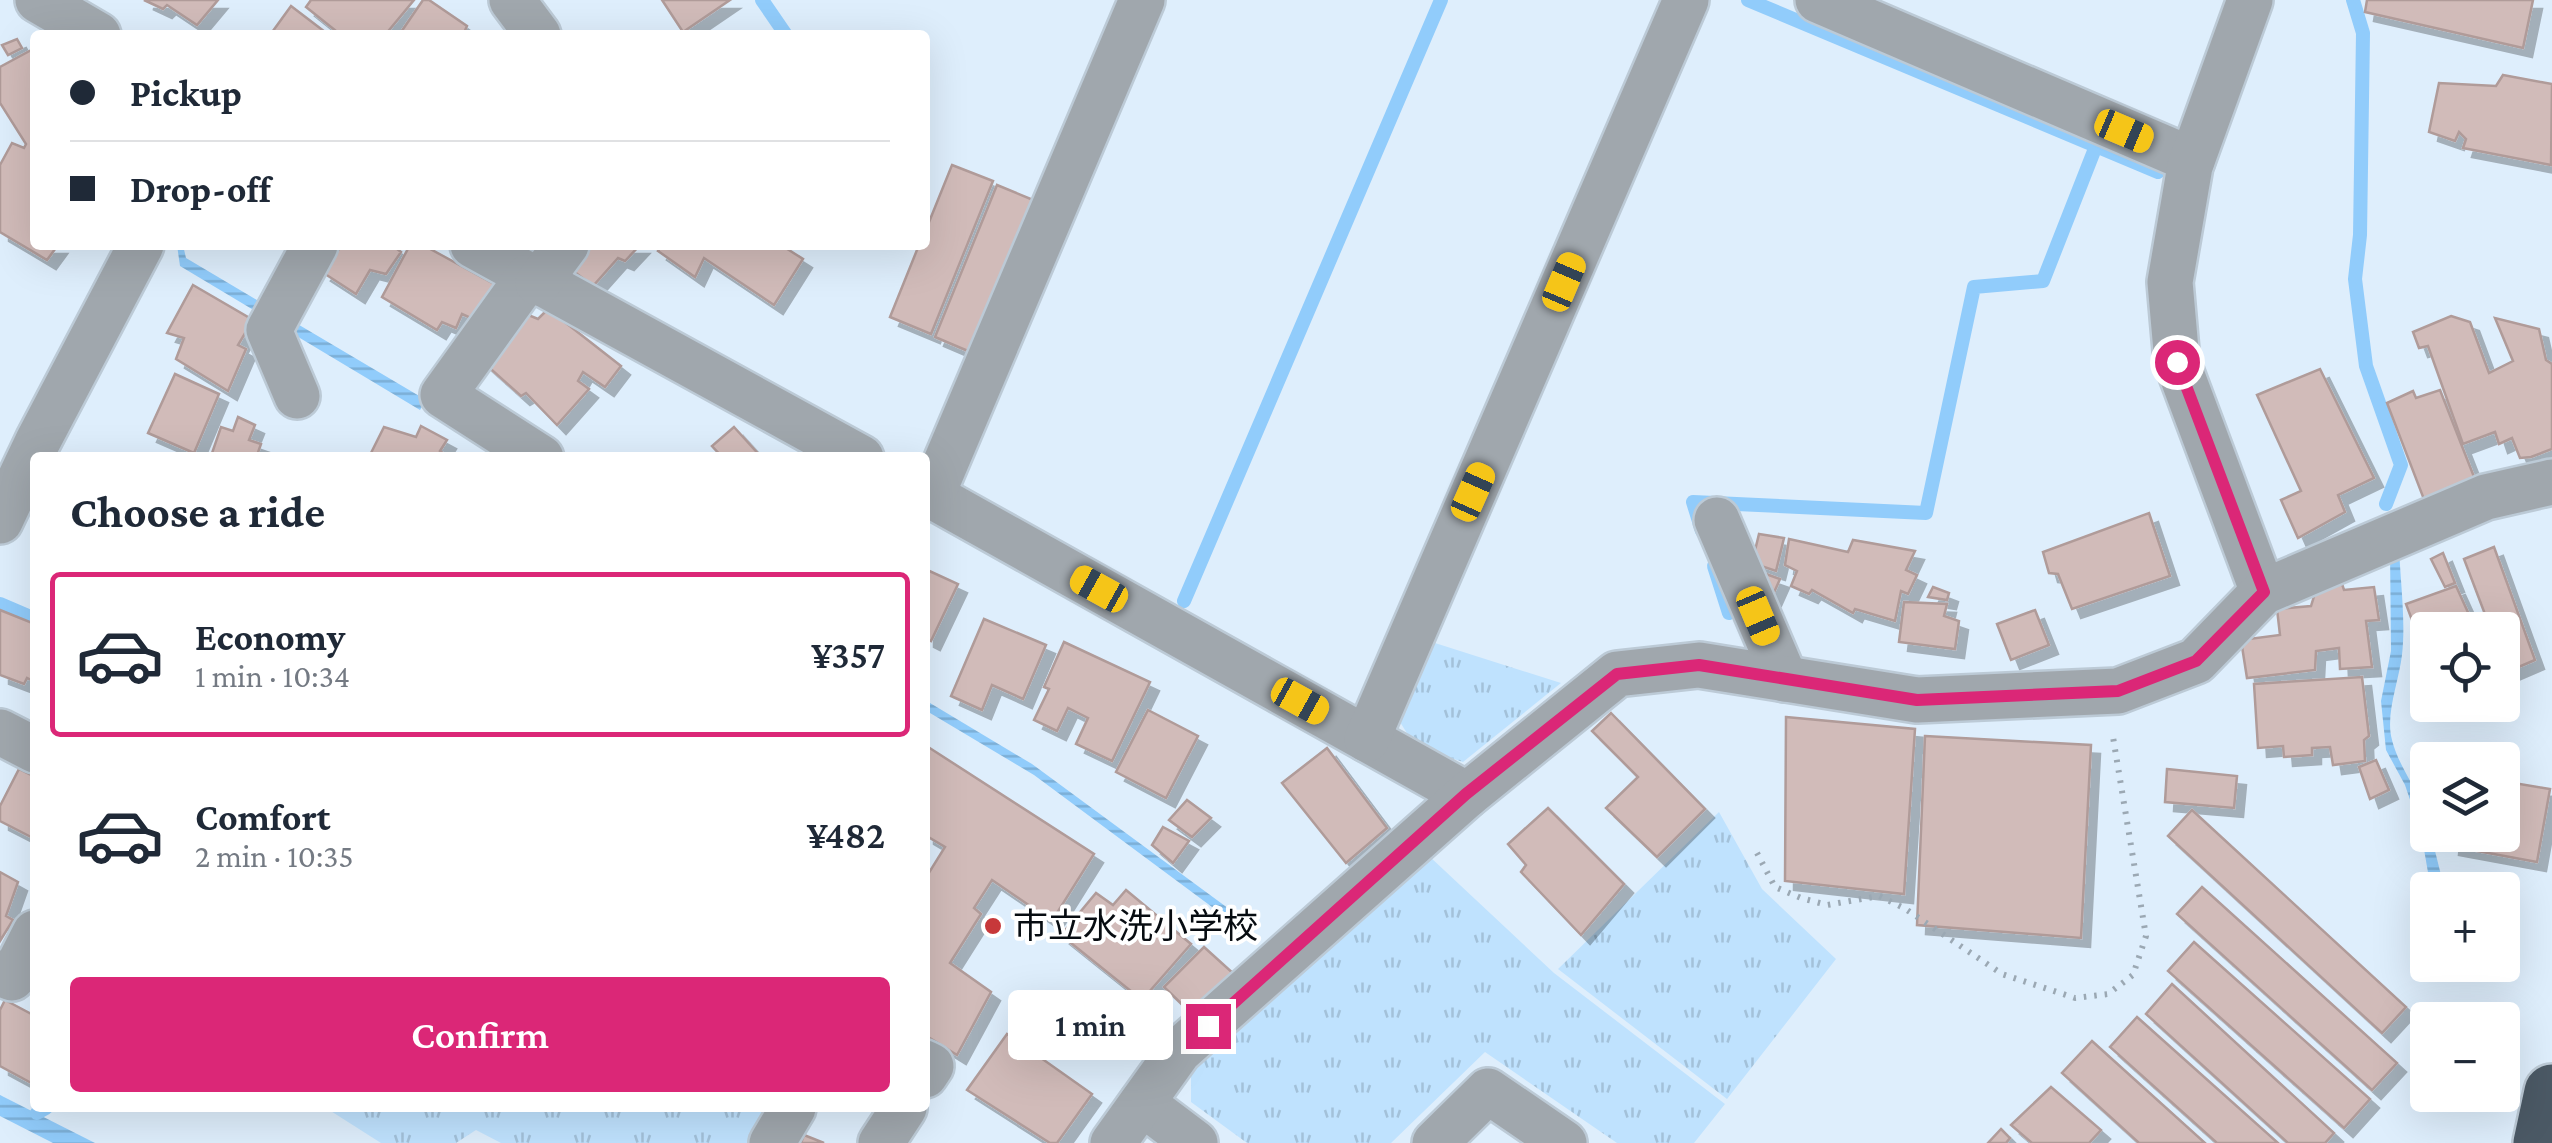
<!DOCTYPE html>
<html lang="en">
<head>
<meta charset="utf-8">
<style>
  :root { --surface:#fff; --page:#f6f6f7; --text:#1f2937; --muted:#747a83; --line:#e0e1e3; --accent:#db2777 }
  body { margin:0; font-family:"Crimson Pro","Noto Sans JP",serif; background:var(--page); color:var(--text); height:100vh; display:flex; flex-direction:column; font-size:38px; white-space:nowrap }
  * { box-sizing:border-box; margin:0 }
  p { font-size:32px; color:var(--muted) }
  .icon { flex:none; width:55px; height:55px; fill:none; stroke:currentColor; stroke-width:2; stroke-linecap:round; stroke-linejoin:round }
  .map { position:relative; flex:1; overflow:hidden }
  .details { position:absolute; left:30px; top:452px; width:900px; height:660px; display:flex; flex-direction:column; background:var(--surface); border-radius:10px; box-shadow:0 10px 40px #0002 }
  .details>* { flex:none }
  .hud { position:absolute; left:30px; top:30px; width:900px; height:220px; border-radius:10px; box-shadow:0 10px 40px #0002; display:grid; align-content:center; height:220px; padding:0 40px; background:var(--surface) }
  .tools { position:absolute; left:2410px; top:612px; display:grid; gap:20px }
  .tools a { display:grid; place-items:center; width:110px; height:110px; border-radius:10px; background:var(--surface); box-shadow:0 10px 40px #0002; font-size:50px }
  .end { position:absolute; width:45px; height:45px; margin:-22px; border:12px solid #db2777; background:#fff; box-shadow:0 0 0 5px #fff }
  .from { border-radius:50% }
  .bubble { position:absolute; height:70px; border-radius:10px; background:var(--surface); box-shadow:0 10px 40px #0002; font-size:32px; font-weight:600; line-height:70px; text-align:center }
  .car { position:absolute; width:30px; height:60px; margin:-30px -15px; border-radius:12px; box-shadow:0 0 8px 2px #0007; background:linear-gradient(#f5c518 24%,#345 0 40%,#f5c518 0 76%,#345 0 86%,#f5c518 0) }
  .hud b { display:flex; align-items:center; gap:35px; height:95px; font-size:38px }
  .hud b+b { border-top:2px solid var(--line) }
  .hud i { width:25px; height:25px; background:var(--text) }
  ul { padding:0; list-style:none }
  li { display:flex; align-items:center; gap:30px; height:165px; margin:0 20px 15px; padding:0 20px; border:5px solid transparent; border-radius:10px }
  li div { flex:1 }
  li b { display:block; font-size:38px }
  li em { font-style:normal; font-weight:600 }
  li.active { border-color:var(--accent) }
  li>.icon { width:90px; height:90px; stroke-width:1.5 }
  h2 { padding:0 40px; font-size:45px; line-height:120px }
  .primary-button { display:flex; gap:20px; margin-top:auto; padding:20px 40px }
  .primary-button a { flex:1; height:115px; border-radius:10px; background:var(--accent); color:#fff; font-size:40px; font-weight:600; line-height:115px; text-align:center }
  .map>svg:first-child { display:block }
  .grass { fill:url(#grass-tufts) }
  .water { fill:url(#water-rules) }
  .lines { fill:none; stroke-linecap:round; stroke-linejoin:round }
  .stream { stroke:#91ccfb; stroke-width:14 }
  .building { fill:#d1bbb9; stroke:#b09b99; stroke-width:2.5; filter:url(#shadow) }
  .minor-casing { stroke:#bccad6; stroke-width:50 }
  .highway-casing { stroke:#bccad6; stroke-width:60 }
  .path { stroke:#9ba8b3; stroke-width:6; stroke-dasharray:2.5 8; stroke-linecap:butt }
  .minor { stroke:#a0a7ad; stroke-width:45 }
  .highway { stroke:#4b5965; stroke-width:55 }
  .route { stroke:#db2777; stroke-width:12 }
  .poi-dot { fill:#c7383a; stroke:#fff; stroke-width:4 }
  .labels { text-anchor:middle; stroke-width:8; stroke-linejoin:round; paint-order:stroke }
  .poi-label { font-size:35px; fill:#070c11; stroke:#fff; text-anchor:start }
</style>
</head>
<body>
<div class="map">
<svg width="2552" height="1143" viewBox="0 0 2552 1143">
  <defs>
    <pattern id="grass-tufts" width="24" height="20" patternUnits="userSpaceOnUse" patternTransform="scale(2.5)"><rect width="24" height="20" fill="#bfe2fe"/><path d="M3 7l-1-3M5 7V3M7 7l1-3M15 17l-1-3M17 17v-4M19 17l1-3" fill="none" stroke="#a3c1d9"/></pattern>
    <pattern id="water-rules" width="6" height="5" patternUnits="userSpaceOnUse" patternTransform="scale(2.5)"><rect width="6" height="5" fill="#91ccfb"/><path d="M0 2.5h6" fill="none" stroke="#7caed6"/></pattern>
    <filter id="shadow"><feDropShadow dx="9" dy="9" stdDeviation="0" flood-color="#0004"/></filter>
  </defs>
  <rect width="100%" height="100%" fill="#deeefc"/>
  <g class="grass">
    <path d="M1435 643 1561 683 1463 762 1415 746 1400 722Z"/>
    <path d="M1719 812 1762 889 1836 959 1727 1099 1558 969Z"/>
    <path d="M1429 856 1554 973 1725 1104 1694 1143H1617L1485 1052 1391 1143H1247L1191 1102V1072Z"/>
    <path d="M326 1108H768L747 1143H501L476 1130 456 1143H381Z"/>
  </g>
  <g class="water">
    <path d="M177 245H183L186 258 426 400 420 410 180 266Z"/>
    <path d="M2399 545C2400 580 2406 620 2402 655 2399 681 2385 715 2392 740 2400 773 2427 797 2428 835H2431L2442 879 2455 890H2438L2430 884 2421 832 2405 785 2386 750 2381 701 2391 651 2390 549Z"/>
    <path d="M925 700 1032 764 1240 917 1235 924 1034 775 925 710Z"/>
    <path d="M0 1095 95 1143H53L0 1116Z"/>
  </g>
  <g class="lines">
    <g class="stream">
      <path d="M762 0 786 35"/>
      <path d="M1748 0 2158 172"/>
      <path d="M2353 0 2363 33 2360 235 2355 279 2366 366 2401 465 2386 504"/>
      <path d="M1702 531 1693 502 1926 513 1974 287 2043 281 2096 146"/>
      <path d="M1714 566 1729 613"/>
      <path d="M1184 601 1441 0"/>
      <path d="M0 604 35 619"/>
      <path d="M37 1113 46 1108"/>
    </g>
  </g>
  <g class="building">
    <path d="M144 0H218L197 25 167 5 163 9Z"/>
    <path d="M311 0H414L385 35H341L306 7Z"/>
    <path d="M423 0H429L467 26 463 35H399Z"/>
    <path d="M662 0H730L683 32Z"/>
    <path d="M2367 0H2533L2523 48 2365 12Z"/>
    <path d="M291 6 329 35H270Z"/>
    <path d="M17 39 22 48 8 55 2 45Z"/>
    <path d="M35 48V245H58L47 260 0 232V165L12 143 24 148 26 144 0 103V67Z"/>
    <path d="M2503 75 2552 84 2551 165 2463 148 2466 139 2459 132 2455 141 2429 132 2439 83 2496 86Z"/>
    <path d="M952 165 993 181 931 334 890 317 919 245H925V232Z"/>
    <path d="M997 185 1038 202 975 354 935 337Z"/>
    <path d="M342 245H392L401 252 386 274 370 270 356 294 322 272Z"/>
    <path d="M410 245H423L505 290 484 324 462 314 456 328 442 322 437 330 382 297Z"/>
    <path d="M588 245H640L625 261 618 258 593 286 568 267Z"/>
    <path d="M662 245H781L803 259 774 305 704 258 695 277 658 251Z"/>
    <path d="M193 285 253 320 238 345 246 349 228 391 176 359 184 338 167 333Z"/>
    <path d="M548 309 621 366 605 387 583 372 578 381 589 389 557 425 526 393 521 396 483 362 526 314 538 319Z"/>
    <path d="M2451 316 2470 322 2489 373 2513 361 2495 318 2539 329 2546 360 2552 364V449L2531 457 2520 458 2512 438 2499 444 2495 432 2463 444 2428 346 2419 348 2413 332Z"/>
    <path d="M2320 369 2374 478 2338 495 2345 512 2298 538 2281 500 2301 491 2257 395Z"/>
    <path d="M175 374 219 394 194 453 148 433Z"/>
    <path d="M2440 390 2476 482 2425 502 2387 403 2413 391 2416 398Z"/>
    <path d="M238 417 255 425 249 440 261 444 256 458 211 456 221 427 233 431Z"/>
    <path d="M421 426 447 440 440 451 450 458 369 457 384 427 416 437Z"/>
    <path d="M734 427 762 458H723L712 446Z"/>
    <path d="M2149 513 2170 576 2072 609 2058 574 2049 573 2043 552Z"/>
    <path d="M1759 534 1784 538 1776 571 1752 563Z"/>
    <path d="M1789 539 1848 552 1853 540 1915 551 1906 570 1917 575 1908 594 1901 591 1895 621 1855 609 1853 613 1812 590 1809 594 1791 586 1797 571 1785 565Z"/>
    <path d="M2494 547 2535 660 2507 672 2502 660V630H2491L2464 559Z"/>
    <path d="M2443 553 2455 583 2445 587 2431 559Z"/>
    <path d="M925 569 958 584 931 641 925 638Z"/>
    <path d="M1766 574 1780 579 1772 597 1760 592Z"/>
    <path d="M2341 581 2344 590 2374 587 2379 620 2366 621 2372 667 2340 669 2339 648 2316 651 2315 670 2247 678 2241 640 2280 635 2277 609 2311 606 2316 590Z"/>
    <path d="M2456 586 2476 630H2428V663L2406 604Z"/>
    <path d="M1933 587 1949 593 1947 600 1928 597Z"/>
    <path d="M1904 602 1947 604 1944 616 1959 621 1955 649 1899 642Z"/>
    <path d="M0 610 35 624V682L27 678 24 684 0 675Z"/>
    <path d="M2035 610 2049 645 2011 660 1997 624Z"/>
    <path d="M984 619 1046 645 1023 699 992 685 982 710 951 696Z"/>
    <path d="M1064 642 1150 682 1112 761 1076 744 1088 718 1068 708 1057 731 1034 720 1049 689 1044 687Z"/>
    <path d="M2362 677 2369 736 2364 740 2365 761 2333 765 2330 747 2312 748V755L2284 757 2283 746 2258 748 2254 684Z"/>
    <path d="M1148 710 1198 736 1166 798 1116 772Z"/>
    <path d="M1611 713 1705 809 1657 857 1606 808 1638 777 1592 731Z"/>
    <path d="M1786 717 1915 729 1904 894 1785 881Z"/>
    <path d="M1925 736 2091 745 2081 938 1917 925Z"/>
    <path d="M925 745 1094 854 1052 921 992 880 974 908 981 914 950 963 991 992 957 1055 925 1035V879L945 847 925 835Z"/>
    <path d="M1327 748 1387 828 1346 863 1282 783Z"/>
    <path d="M2376 760 2389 790 2370 799 2359 767Z"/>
    <path d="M19 769 35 777V839L0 821V806Z"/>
    <path d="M2167 769 2237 776 2234 808 2165 802Z"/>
    <path d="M2502 781 2550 789 2537 862 2450 846 2451 835H2502Z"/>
    <path d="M1187 800 1211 818 1192 837 1169 820Z"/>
    <path d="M1548 808 1624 884 1581 935 1521 872 1526 865 1508 844Z"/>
    <path d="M2192 810 2406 1007 2382 1033 2168 836Z"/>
    <path d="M1163 827 1189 841 1173 863 1152 845Z"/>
    <path d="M0 872 18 882 6 916 13 920 0 941Z"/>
    <path d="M2202 887 2397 1063 2372 1090 2177 914Z"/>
    <path d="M1126 890 1191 944 1142 1000 1061 935 1096 893 1113 905Z"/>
    <path d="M2194 942 2370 1099 2344 1128 2168 971Z"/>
    <path d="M1204 947 1235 975 1193 1015 1164 987Z"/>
    <path d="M2172 984 2334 1133 2325 1143H2288L2146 1014Z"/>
    <path d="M5 1000 35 1016V1085L0 1066V1010Z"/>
    <path d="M2137 1017 2278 1143H2217L2110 1047Z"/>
    <path d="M1007 1034 1092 1094 1057 1143H1050L967 1090Z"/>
    <path d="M2092 1041 2205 1143H2139L2062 1073Z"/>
    <path d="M2051 1087 2101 1130 2089 1143H2032L2011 1125Z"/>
    <path d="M2001 1129 2010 1138 2006 1143H1988Z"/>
    <path d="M804 1135 824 1143H801Z"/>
  </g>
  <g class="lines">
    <defs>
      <g id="minor">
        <path d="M38 0 98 35"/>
        <path d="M512 0 538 35"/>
        <path d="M1818 0 2192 160"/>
        <path d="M2250 0 2190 166 2170 282 2177 362 2263 592"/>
        <path d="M473 245 861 458"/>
        <path d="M528 277 443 395 541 458"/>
        <path d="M538 283 566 245"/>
        <path d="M297 396 269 330 315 245"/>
        <path d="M925 492 1467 795"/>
        <path d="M932 495 1142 0"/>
        <path d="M1717 520 1785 679"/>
        <path d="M0 521 38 441 141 245"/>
        <path d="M0 732 35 750"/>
        <path d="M1367 739 1686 0"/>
        <path d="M0 973 12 978 35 933"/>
        <path d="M925 1063 931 1066 925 1075"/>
        <path d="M1142 1103 1195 1143"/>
        <path d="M772 1143 793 1108"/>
        <path d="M881 1143 904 1108"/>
        <path d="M1113 1143 1179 1051 1467 795 1617 674 1699 665 1917 700 2118 691 2196 661 2263 592 2486 497 2552 482"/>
        <path d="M1435 1143 1488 1091 1564 1143"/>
      </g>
      <path id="highway" d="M2541 1143 2552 1092"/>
    </defs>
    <use href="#minor" class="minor-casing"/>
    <use href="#highway" class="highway-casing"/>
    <path class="path" d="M1757 853 1775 887 1801 898 1827 905 1879 896 1904 908 2002 974 2075 998 2108 994 2133 975 2146 936 2113 737"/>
    <use href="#minor" class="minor"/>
    <use href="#highway" class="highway"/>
  </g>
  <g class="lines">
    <path class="route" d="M1208 1026 1466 794 1617 674 1699 665 1917 700 2118 691 2196 661 2264 592 2177 362"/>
  </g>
  <circle class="poi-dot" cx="993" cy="926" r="10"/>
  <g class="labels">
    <g class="poi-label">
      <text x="1013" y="938">市立水洗小学校</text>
    </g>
  </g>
</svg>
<div class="tools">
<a><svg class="icon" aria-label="locate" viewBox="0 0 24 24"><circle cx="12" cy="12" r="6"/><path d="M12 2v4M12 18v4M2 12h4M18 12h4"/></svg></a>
<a><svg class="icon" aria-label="layers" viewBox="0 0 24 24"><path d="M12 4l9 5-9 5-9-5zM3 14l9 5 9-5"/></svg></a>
<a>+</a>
<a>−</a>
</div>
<i class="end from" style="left:2177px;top:362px"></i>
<i class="end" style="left:1208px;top:1026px"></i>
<div class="bubble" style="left:1008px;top:990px;width:165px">1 min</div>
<i class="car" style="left:2124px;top:131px;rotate:113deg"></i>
<i class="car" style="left:1564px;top:282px;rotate:23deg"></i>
<i class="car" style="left:1473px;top:492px;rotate:24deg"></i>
<i class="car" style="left:1099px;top:589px;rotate:299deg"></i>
<i class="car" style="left:1758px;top:616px;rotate:157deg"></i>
<i class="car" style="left:1300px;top:701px;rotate:119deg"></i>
<div class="hud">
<b><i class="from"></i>Pickup</b>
<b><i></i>Drop-off</b>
</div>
<section class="details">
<h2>Choose a ride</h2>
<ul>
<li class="active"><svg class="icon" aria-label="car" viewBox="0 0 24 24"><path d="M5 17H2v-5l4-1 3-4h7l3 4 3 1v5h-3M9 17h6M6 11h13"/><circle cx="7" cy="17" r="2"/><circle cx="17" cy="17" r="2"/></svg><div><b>Economy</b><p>1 min · 10:34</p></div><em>¥357</em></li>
<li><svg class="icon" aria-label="car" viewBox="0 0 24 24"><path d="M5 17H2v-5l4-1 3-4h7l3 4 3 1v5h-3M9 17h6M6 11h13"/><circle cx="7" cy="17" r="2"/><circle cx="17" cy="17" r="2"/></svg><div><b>Comfort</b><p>2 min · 10:35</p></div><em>¥482</em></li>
</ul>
<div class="primary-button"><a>Confirm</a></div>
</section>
</div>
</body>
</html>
